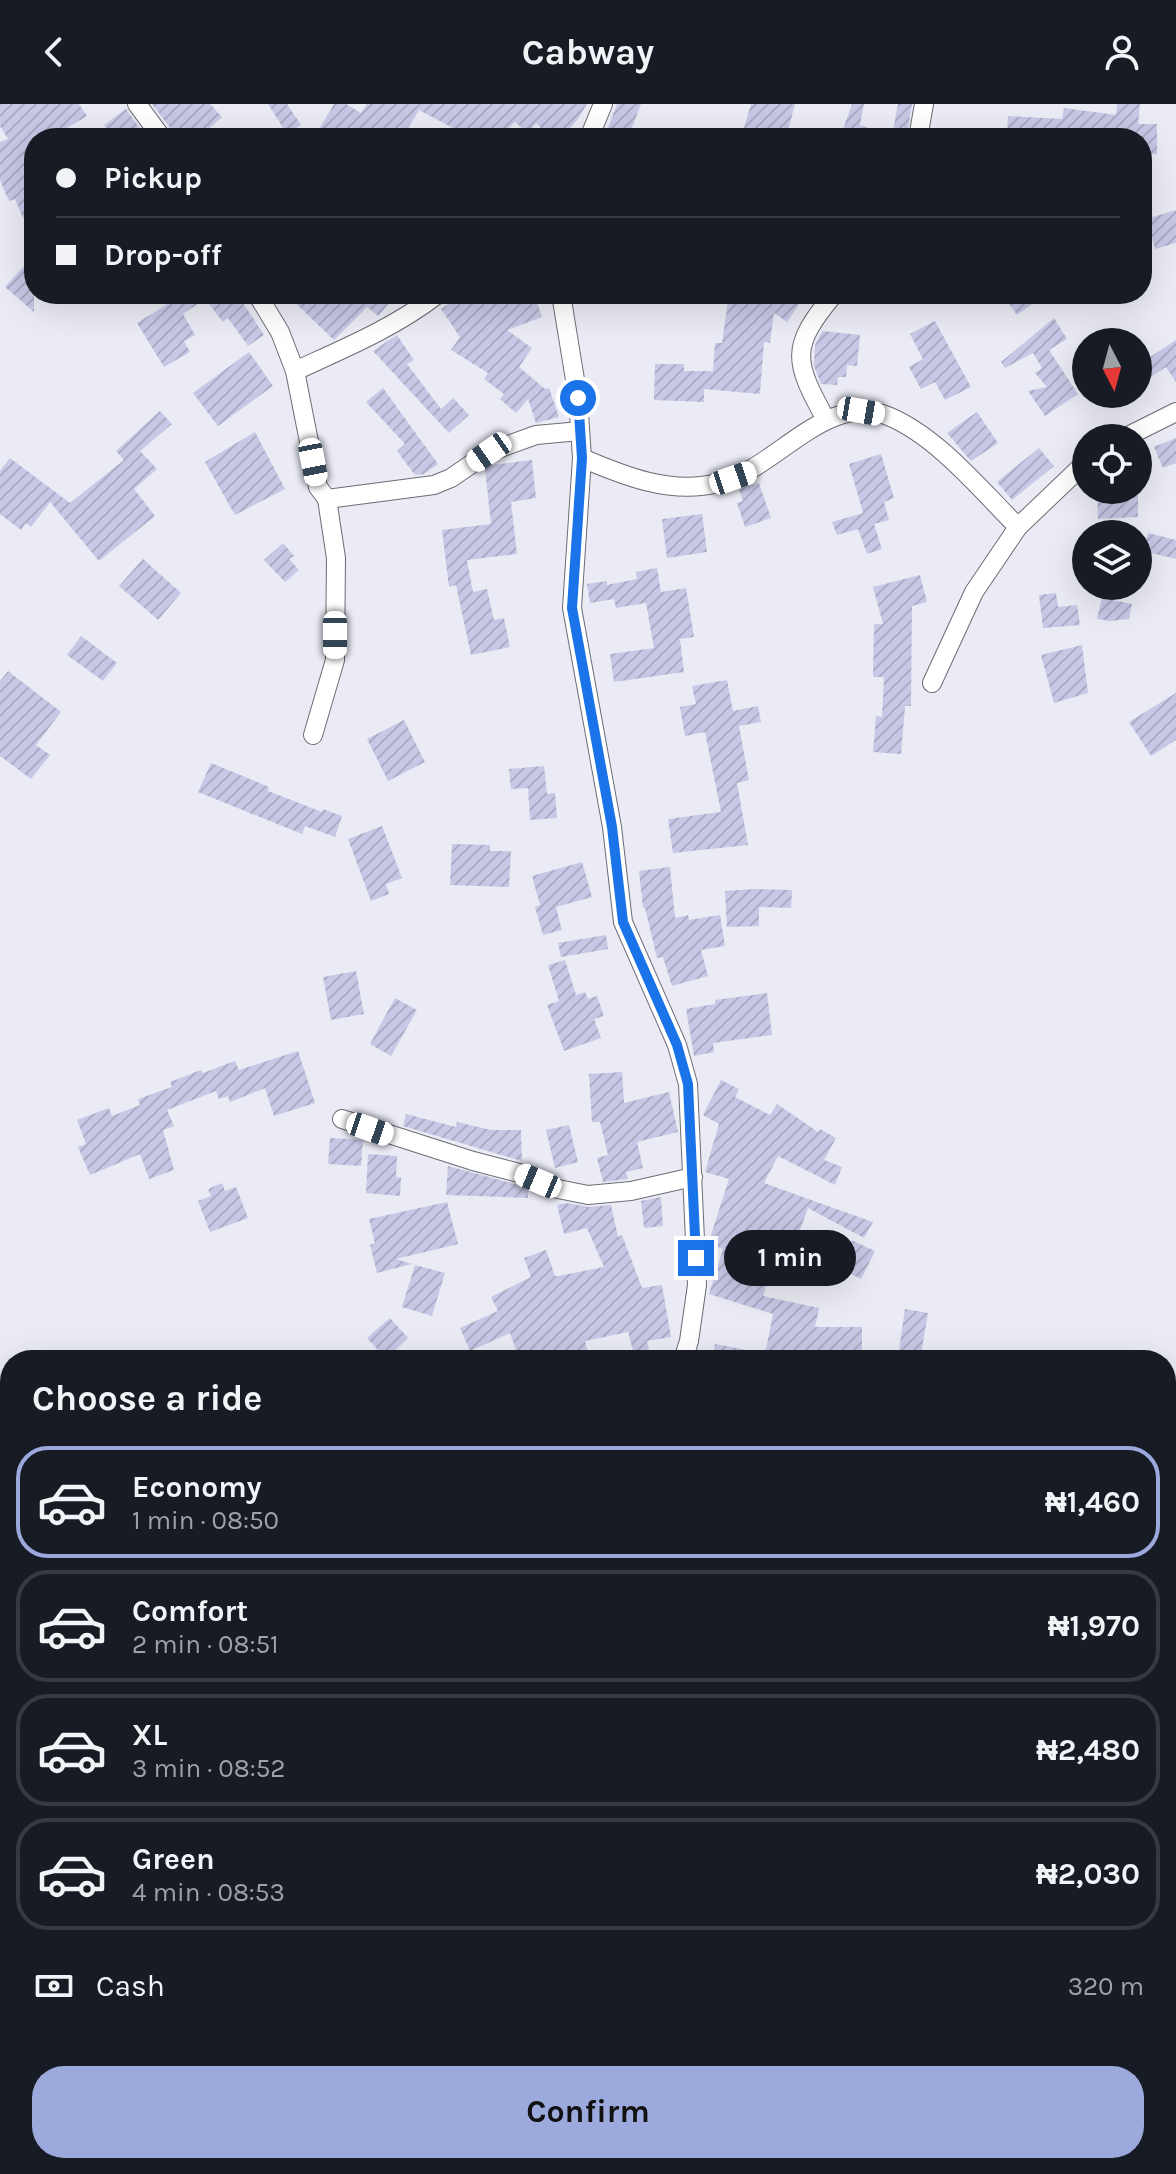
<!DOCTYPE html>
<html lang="en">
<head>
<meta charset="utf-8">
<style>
  :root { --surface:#171b24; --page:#242831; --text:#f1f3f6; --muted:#9ea1a6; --line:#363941; --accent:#9ba9dd }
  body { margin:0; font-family:Karla,sans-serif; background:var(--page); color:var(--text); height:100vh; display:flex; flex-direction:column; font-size:30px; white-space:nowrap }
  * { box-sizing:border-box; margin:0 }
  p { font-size:26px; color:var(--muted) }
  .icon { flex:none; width:44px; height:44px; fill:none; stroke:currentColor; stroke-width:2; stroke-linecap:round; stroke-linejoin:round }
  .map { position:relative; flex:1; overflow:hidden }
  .panel { position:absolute; left:0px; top:1246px; width:1176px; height:824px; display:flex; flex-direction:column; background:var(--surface); border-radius:32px 32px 0 0; box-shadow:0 8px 32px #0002 }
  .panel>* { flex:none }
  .hud { position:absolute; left:24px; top:24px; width:1128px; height:176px; border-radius:32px; box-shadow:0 8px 32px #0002; display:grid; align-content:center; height:176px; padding:0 32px; background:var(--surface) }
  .needle { width:52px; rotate:174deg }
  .buttons { position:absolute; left:1072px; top:224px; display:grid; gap:16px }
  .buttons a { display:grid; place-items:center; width:80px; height:80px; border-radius:50%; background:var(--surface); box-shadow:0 8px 32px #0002; font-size:40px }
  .end { position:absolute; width:36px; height:36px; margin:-18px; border:10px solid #1a73e8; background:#fff; box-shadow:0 0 0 4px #fff }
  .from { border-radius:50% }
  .bubble { position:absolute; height:56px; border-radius:28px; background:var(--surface); box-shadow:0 8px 32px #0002; font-size:26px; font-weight:700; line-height:56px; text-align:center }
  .car { position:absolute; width:24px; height:48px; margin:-24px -12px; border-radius:10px; box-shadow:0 0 6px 2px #0007; background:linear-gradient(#fff 24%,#345 0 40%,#fff 0 76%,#345 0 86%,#fff 0) }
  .hud b { display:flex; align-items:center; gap:28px; height:76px; font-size:30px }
  .hud b+b { border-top:2px solid var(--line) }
  .hud i { width:20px; height:20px; background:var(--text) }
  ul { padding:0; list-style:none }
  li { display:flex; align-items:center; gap:24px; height:112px; margin:0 16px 12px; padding:0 16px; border:4px solid var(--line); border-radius:32px }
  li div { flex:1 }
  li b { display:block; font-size:30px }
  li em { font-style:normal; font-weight:700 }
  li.selected { border-color:var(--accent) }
  li>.icon { width:72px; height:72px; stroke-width:1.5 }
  h2 { padding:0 32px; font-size:36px; line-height:96px }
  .pay { display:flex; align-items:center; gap:20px; height:88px; padding:0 32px; font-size:30px }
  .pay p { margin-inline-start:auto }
  .action { display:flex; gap:16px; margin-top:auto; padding:16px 32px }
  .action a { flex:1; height:92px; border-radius:32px; background:var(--accent); color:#111; font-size:32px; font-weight:700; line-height:92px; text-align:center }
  header { display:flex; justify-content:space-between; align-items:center; height:104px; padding:0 32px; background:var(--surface); font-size:36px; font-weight:700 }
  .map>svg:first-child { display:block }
  .building { fill:url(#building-hatch) }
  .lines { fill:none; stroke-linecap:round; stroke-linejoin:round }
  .minor-casing { stroke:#6c6c75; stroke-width:20 }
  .minor { stroke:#fff; stroke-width:18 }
  .route { stroke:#1a73e8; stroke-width:10 }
</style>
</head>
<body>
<header><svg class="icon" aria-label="back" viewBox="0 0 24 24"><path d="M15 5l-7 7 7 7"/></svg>Cabway<svg class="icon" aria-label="person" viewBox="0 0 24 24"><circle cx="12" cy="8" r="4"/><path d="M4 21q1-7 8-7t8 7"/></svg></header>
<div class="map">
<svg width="1176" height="2070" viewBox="0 0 1176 2070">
  <defs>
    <pattern id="building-hatch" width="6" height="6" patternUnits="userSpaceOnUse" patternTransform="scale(2)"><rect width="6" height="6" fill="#c7c8e6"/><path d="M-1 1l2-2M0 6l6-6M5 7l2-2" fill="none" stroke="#abacc5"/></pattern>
  </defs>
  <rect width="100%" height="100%" fill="#eaebf4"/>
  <g class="building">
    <path d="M0 0H79L87 12 50 34H34V45L26 50 34 68V109L23 114 15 95 9 97 0 76V38L8 35 0 22Z"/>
    <path d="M152 0H210L222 13 198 34H178Z"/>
    <path d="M268 0H287L301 21 287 30Z"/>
    <path d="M334 0H346L361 9 367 0H587L577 16 561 34H551L536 19 528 29 515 18 498 34H472L419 6 402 34H314Z"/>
    <path d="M617 0H641L628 34H619L606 29Z"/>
    <path d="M751 0H795L786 34H741Z"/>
    <path d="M852 0H864L860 21 890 32 889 34H840Z"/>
    <path d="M898 0H912L907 30 893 27Z"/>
    <path d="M1117 0H1140L1138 20H1157V50H1142V34H1007L1008 12 1062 15 1064 4 1116 11Z"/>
    <path d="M126 5 144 30 138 34H113L104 21Z"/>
    <path d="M1176 106V139L1155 145 1146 115Z"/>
    <path d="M24 162 34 171V208L5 183Z"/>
    <path d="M166 190H237L264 231 248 242 228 214 223 218 205 195 183 210 195 231 184 237 190 248 164 263 137 219 171 198Z"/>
    <path d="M286 190H397L378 212 367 203 334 236Z"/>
    <path d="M464 190 471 198 493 190H534L542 213 507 226 532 244 519 263 545 285 549 284 559 313 536 319 528 295 516 309 500 295 504 290 484 275 488 269 451 246 460 233 441 205Z"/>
    <path d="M729 190H753L763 199 768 190H806L787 218 774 209 770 239 764 238 760 290 704 285V298L654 296 655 260H684V267H713L715 239H722Z"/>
    <path d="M1002 190H1046L1017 211Z"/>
    <path d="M1054 214 1067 235 1049 246 1078 290 1045 312 1028 287 1047 283 1035 269 1042 264 1033 249 1005 264 1001 258Z"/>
    <path d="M935 217 971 283 945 296 935 278 921 285 909 263 923 255 910 230Z"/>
    <path d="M822 227 860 231 857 262 847 261 846 273H838L837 281 821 280 814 262 815 241Z"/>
    <path d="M397 231 414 256 407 260 441 305 453 294 469 311 449 329 373 247Z"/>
    <path d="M1176 236V278L1166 263 1138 281V261Z"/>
    <path d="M249 248 273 282 218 322 193 289Z"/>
    <path d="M383 284 438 360 424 370 415 371 397 347 405 340 366 298Z"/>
    <path d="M160 307 172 320 140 347 157 365 134 385 155 412 99 457 50 398 31 423 26 419 21 426 0 410V367L10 354 70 399 124 356 116 347Z"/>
    <path d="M977 308 998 339 971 357 947 329Z"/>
    <path d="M255 328 285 385 235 411 205 358Z"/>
    <path d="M1176 334V359L1163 364 1154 343Z"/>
    <path d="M1039 344 1054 362 1012 396 997 378Z"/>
    <path d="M881 350 894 394 884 398 889 416 874 420 882 445 867 450 858 425 837 431 832 418 863 409 849 360Z"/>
    <path d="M532 356 536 394 511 398 517 450 467 456 473 488 487 485 494 516 504 514 510 543 471 551 456 481 449 483 442 426 491 420 485 365 492 361Z"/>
    <path d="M759 379 771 414 745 423 737 399 743 397 739 385Z"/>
    <path d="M1138 387V413L1098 415 1097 389Z"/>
    <path d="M702 410 707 448 667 454 662 415Z"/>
    <path d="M1148 429 1176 436V455L1143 447Z"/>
    <path d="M283 439 294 452 289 455 299 466 285 478 264 456Z"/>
    <path d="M143 455 181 489 158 516 119 482Z"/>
    <path d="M657 464 661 488 686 484 694 533 680 535 684 568 614 578 610 550 654 544 646 499 616 504 614 495 590 499 587 480 607 477V481L637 475 636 468Z"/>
    <path d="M920 471 927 498 912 502 911 602H905L901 650 873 648 876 612 882 613 884 573H873L874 520H883L873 483Z"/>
    <path d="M1056 489 1058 503 1077 501 1080 521 1043 524 1039 491Z"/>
    <path d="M1102 494 1132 500 1129 515 1110 517 1097 515Z"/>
    <path d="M81 532 117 559 103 577 67 551Z"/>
    <path d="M1082 541 1088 589 1054 599 1041 551Z"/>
    <path d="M8 567 61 608 36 641 50 651 31 675 0 652V577Z"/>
    <path d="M727 576 733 607 758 602 761 618 739 622 749 676 737 679 748 741 673 749 668 715 721 708 705 628 685 632 680 603 696 600 692 582Z"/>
    <path d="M1176 589V636L1151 652 1129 618Z"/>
    <path d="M404 616 425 658 388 677 367 635Z"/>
    <path d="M211 659 269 683 268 687 322 708 323 705 342 712 335 733 305 722 302 730 198 688Z"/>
    <path d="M544 662 547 690 555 689 557 714 530 716 528 684 511 685 509 665Z"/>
    <path d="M382 722 402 774 386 780 389 790 371 797 348 735Z"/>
    <path d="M452 740 490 741V747H511L509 783 450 781Z"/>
    <path d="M582 758 592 793 556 803 562 826 543 831 535 803 540 801 532 772Z"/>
    <path d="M670 763 675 814 688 811 689 816 720 811 725 842 701 846 708 872 672 882 663 853 657 854 645 804H643L639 767Z"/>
    <path d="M754 785 792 786 791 804 759 803V822L727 823 725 787Z"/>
    <path d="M606 831 608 845 561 853 558 839Z"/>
    <path d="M565 856 576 891 585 888 588 895 597 892 604 912 594 915 601 934 564 947 547 901 559 897 548 861Z"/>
    <path d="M356 867 364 910 331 916 323 873Z"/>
    <path d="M767 889 772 931 713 939 714 948 694 952 686 905 715 900V896Z"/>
    <path d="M395 894 417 906 391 952 370 940Z"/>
    <path d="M298 947 315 999 274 1012 265 984 230 998 228 992 219 995 216 987 167 1006 174 1022 163 1026 174 1066 149 1075 140 1050 90 1071 78 1043 86 1040 77 1016 109 1004 112 1012 140 1001 138 995 172 983 170 978 201 966 203 969 235 957 239 966Z"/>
    <path d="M622 968 624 999 669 988 678 1028 637 1038 643 1064 626 1068 628 1075 603 1078 597 1054 608 1051 600 1018H592L589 970Z"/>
    <path d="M721 976 739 985 735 993 770 1011 777 1000 818 1028 820 1025 836 1034 824 1056 842 1063 835 1081 778 1052 764 1079 811 1096 809 1102 811 1096 873 1118 864 1134 808 1104 786 1164 774 1160 763 1192 819 1204 815 1223H862V1247H824L823 1256H764L773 1210 709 1190 723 1145 708 1140 729 1075 705 1068 719 1020 703 1011Z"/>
    <path d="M406 1010 456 1023 457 1018 491 1026H521L522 1057 403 1022Z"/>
    <path d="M569 1021 578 1058 555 1064 546 1026Z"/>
    <path d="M330 1034 363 1036 361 1062 328 1060Z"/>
    <path d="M368 1050 397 1052 396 1073 401 1074 400 1092 366 1089Z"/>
    <path d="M448 1062 515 1080 528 1086V1094L446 1091Z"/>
    <path d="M222 1079 225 1087 236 1083 248 1114 210 1128 198 1097 211 1092 208 1085Z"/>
    <path d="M661 1093 663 1122 644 1124 641 1097Z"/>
    <path d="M447 1098 458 1140 396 1155 412 1160 377 1169 370 1141 375 1139 369 1115Z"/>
    <path d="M566 1099 589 1103 611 1101 618 1133 622 1131 642 1184 662 1181 671 1233 647 1237 649 1246 634 1250 628 1228 585 1237 590 1256H530L529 1250 519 1254 510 1229 470 1247 460 1224 498 1207 491 1193 531 1173 524 1154 546 1146 555 1172H558L604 1163 587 1124 564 1130 557 1101Z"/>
    <path d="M851 1136 875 1147 861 1175 837 1163Z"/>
    <path d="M415 1161 445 1169 432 1212 402 1203Z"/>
    <path d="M905 1205 928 1209 920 1256 898 1253Z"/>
    <path d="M390 1214 408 1234 386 1255 367 1234Z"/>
    <path d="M715 1240 763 1249 762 1256H712Z"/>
  </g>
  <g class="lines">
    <defs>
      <g id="minor">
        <path d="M137 0 162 34"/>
        <path d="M589 34 603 0"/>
        <path d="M918 34 924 0"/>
        <path d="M257 190 280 228 295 267 318 383 327 395 434 381 451 374 489 348 536 331 580 327"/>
        <path d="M561 190 578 294 582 354 572 504 612 723 623 818 677 941 688 980 697 1181 689 1237 683 1256"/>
        <path d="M295 267C345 244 394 224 438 190"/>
        <path d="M826 316C794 257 789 244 834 190"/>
        <path d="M1124 334 1176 308"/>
        <path d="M582 354C624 372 671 391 718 379 776 366 825 287 888 312 937 332 981 386 1018 423"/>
        <path d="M932 579 974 488 1018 423 1086 358"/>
        <path d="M313 631 335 556 336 454 327 395"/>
        <path d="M342 1015 473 1057 519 1069 558 1085 588 1091 631 1087 693 1073"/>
        <path d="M1166 1602 1176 1601"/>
        <path d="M0 2012 10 2011"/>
        <path d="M606 2060 608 2070"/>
      </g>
    </defs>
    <use href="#minor" class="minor-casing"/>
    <use href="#minor" class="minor"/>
  </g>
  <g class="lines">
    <path class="route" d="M578 294 582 354 572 504 612 723 623 818 677 941 688 980 696 1154"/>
  </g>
</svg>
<div class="buttons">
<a><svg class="needle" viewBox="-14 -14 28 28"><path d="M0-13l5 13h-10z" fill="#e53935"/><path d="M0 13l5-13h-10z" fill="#9ea1a6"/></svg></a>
<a><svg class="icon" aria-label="locate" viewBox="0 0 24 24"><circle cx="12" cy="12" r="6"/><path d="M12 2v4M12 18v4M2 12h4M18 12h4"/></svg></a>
<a><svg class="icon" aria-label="layers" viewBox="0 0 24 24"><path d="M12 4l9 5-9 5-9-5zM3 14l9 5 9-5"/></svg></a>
</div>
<i class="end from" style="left:578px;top:294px"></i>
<i class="end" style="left:696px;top:1154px"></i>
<div class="bubble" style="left:724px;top:1126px;width:132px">1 min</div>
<i class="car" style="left:861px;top:307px;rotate:100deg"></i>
<i class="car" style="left:489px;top:348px;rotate:235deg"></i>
<i class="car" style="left:313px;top:358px;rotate:169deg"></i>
<i class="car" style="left:733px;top:374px;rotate:71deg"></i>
<i class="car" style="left:335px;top:531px;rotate:180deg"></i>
<i class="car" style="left:370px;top:1025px;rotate:109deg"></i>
<i class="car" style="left:538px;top:1077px;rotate:293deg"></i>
<div class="hud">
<b><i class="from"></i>Pickup</b>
<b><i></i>Drop-off</b>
</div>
<section class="panel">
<h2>Choose a ride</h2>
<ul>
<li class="selected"><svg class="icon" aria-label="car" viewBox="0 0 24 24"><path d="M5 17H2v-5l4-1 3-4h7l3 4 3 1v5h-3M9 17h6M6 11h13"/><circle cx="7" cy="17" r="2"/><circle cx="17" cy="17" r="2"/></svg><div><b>Economy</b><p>1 min · 08:50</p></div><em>₦1,460</em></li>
<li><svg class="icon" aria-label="car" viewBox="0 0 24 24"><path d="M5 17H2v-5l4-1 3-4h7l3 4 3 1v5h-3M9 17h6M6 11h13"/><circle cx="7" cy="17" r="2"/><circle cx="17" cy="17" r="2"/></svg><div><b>Comfort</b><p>2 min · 08:51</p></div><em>₦1,970</em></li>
<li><svg class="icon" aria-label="car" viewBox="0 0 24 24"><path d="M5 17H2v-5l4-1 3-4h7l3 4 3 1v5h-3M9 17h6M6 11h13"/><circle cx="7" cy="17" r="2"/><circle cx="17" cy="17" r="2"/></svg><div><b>XL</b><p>3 min · 08:52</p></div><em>₦2,480</em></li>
<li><svg class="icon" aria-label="car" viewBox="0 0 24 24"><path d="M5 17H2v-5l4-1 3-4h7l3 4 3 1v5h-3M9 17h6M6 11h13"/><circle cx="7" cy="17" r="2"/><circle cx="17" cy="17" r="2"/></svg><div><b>Green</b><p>4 min · 08:53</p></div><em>₦2,030</em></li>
</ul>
<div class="pay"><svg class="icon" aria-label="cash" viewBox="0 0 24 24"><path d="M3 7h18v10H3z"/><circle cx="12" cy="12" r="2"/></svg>Cash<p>320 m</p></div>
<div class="action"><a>Confirm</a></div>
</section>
</div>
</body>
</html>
